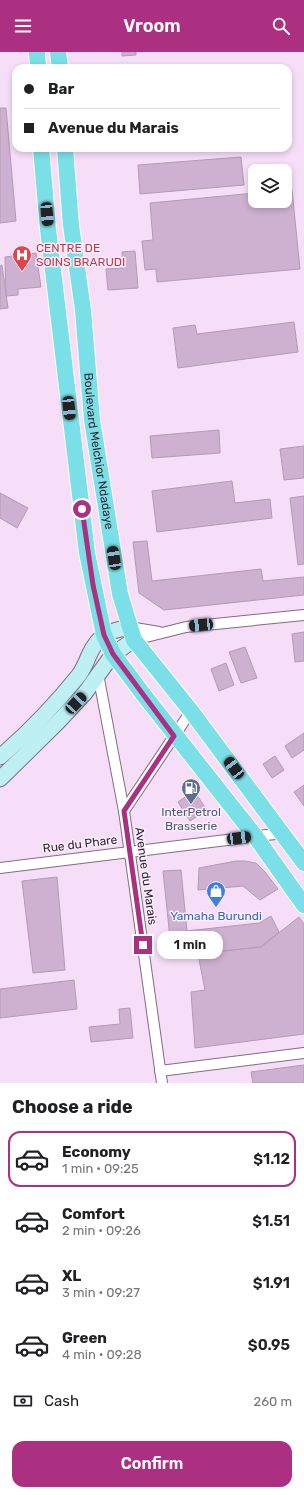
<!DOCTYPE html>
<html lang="en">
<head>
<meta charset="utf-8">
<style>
  :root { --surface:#fff; --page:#f6f6f6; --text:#202124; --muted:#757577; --line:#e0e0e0; --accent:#ac3082 }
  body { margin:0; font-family:Rubik,sans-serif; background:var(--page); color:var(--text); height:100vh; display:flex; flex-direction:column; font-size:15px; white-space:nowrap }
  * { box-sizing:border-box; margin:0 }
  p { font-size:13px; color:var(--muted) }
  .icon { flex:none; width:22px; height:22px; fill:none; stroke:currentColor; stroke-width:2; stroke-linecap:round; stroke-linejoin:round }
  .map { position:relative; height:1031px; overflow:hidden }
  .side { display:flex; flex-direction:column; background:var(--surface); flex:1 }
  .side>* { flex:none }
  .banner { position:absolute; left:12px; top:12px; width:280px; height:88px; border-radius:12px; box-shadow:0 2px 6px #0003; display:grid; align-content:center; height:88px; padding:0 12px; background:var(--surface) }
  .tools { position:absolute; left:248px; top:112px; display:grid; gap:8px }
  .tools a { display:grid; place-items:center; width:44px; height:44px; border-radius:8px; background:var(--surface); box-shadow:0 2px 6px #0003; font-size:20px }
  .end { position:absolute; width:18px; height:18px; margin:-9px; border:5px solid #ac3082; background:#fff; box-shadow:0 0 0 2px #fff }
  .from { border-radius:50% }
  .bubble { position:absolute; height:28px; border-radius:12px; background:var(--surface); box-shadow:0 2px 6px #0003; font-size:13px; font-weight:600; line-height:28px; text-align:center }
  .car { position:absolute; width:12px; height:24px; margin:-12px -6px; border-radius:5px; box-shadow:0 0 3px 1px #0007; background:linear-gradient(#222 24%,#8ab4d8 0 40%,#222 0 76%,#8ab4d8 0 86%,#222 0) }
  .banner b { display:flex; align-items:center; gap:14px; height:38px; font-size:15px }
  .banner b+b { border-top:1px solid var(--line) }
  .banner i { width:10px; height:10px; background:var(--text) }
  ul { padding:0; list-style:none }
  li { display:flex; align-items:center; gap:12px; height:56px; margin:0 8px 6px; padding:0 4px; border:2px solid transparent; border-radius:12px }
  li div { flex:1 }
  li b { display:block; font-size:15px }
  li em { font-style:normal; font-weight:600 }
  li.selected { border-color:var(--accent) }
  li>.icon { width:36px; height:36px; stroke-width:1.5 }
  h2 { padding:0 12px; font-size:18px; line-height:48px }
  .pay { display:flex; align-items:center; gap:10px; height:44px; padding:0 12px; font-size:15px }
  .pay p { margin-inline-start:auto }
  .button { display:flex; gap:8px; margin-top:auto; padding:8px 12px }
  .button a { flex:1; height:46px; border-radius:12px; background:var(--accent); color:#fff; font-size:16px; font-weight:600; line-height:46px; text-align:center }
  header { display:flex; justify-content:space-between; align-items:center; height:52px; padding:0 12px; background:var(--accent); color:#fff; font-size:18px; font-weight:600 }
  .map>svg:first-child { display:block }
  .building { fill:#ceb0d1; stroke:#b29bb5 }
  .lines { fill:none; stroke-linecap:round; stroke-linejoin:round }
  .minor-casing { stroke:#816c84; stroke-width:12 }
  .secondary-casing { stroke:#816c84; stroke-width:17 }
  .primary-casing { stroke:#fff; stroke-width:18 }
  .minor { stroke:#fff; stroke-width:10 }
  .secondary { stroke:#bdeff3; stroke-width:15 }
  .primary { stroke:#7bdfe7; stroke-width:16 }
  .route { stroke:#ac3082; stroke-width:5 }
  .labels { text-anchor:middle; stroke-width:3; stroke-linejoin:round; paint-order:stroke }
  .health-label { font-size:12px; fill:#be3a42; stroke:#fdeeff; text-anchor:start }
  .street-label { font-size:12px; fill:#302731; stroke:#fdeeff }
  .service-label { font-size:12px; fill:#4e5e75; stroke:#fdeeff }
  .shop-label { font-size:12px; fill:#366cbe; stroke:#fdeeff }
</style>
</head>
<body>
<header><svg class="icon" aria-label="menu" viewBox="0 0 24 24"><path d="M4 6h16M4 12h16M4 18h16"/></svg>Vroom<svg class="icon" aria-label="search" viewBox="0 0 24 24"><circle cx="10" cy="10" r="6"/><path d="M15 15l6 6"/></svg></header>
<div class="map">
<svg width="304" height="1031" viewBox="0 0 304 1031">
  <rect width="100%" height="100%" fill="#f6ddf8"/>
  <g class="building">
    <path d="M122 0H136V3L122 4Z"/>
    <path d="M0 56H6L16 169 0 171Z"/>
    <path d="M241 105 244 133 140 142 138 113Z"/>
    <path d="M292 138 300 217 157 230 156 217 145 218 142 189 153 188 150 151 255 141V149H285V139Z"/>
    <path d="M135 199 138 236 108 238 106 217 123 216 122 200Z"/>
    <path d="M36 201 41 235 18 237V243L6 244 5 205Z"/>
    <path d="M2 213 8 256 0 257V214Z"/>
    <path d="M294 270 298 300 178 316 173 276 195 273 197 282Z"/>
    <path d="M219 378 220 401 152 406 150 384Z"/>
    <path d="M304 394V426L284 428 280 397Z"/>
    <path d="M232 429 235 451 270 447 272 466 157 480 152 439Z"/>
    <path d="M0 441 28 456 17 476 0 466Z"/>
    <path d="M304 444V512L298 513 290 446Z"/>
    <path d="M147 489 152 529 261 517 263 529 304 525V543L164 558 139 541 133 490Z"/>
    <path d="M304 580V609L295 610 292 582Z"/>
    <path d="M245 595 257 626 241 631 229 600Z"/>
    <path d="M226 611 234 633 219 639 211 617Z"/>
    <path d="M304 681V698L292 706 285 694Z"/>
    <path d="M275 704 284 718 272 726 263 712Z"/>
    <path d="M304 733V754L294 740Z"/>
    <path d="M194 739 207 758 190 769 178 750Z"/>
    <path d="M236 809H245L256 811 265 820 278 837 260 848 243 834 198 838 199 816Z"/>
    <path d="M181 818 187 879 259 871 271 864 279 880 261 895 172 905 163 819Z"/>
    <path d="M57 825 65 918 33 921 22 829Z"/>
    <path d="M299 865 304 872V982L195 996 191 940 205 938 198 902 261 895Z"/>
    <path d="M74 928 77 957 0 966V937Z"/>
    <path d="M130 956 133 986 91 990 89 975 120 972 119 957Z"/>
    <path d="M304 1013V1031H253L251 1020Z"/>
  </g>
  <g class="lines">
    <defs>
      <g id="minor">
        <path d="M129 575 159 580"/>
        <path d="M134 588 186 575 304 563"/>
        <path d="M98 622 124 759 162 1031"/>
        <path d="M124 759 191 659"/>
        <path d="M0 816 283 781"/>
        <path d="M160 1019 304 1001"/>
      </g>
      <g id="secondary">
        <path d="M0 705C29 680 55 653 79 623 89 609 88 597 103 584 109 579 121 577 129 575"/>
        <path d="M0 727 58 670 85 641 113 602 134 588"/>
      </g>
      <g id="primary">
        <path d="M37 0 38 16"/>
        <path d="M58 0 60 16"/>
        <path d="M41 96 48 177 87 501 104 583 113 602 143 642 255 784 304 853"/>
        <path id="s1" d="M65 96 71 173 83 258 92 368 120 542 134 588 191 659 304 811"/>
      </g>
    </defs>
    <use href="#minor" class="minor-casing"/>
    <use href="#secondary" class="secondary-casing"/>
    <use href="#primary" class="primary-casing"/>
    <use href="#minor" class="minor"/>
    <use href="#secondary" class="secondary"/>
    <use href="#primary" class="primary"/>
  </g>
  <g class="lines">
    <path class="route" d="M82 457 93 533 104 583 113 602 174 684 124 759 143 893"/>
  </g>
  <defs>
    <symbol id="hospital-pin" viewBox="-11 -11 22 30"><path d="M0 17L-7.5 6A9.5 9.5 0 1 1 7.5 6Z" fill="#e0444e" stroke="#fdeeff"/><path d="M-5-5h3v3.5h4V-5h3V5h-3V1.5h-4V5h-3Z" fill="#fff"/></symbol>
    <symbol id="fuel-pin" viewBox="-11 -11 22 30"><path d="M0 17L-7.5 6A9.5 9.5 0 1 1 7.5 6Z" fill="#5c6f8a" stroke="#fdeeff"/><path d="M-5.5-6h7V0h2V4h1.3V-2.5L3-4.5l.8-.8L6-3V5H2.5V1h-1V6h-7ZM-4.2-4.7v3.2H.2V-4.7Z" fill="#fff"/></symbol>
    <symbol id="shop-pin" viewBox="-11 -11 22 30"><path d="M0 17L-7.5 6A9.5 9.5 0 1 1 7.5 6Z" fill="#3f7fe0" stroke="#fdeeff"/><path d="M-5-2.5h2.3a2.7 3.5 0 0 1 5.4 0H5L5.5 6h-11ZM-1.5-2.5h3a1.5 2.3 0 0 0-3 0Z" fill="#fff"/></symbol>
  </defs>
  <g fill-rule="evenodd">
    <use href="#hospital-pin" x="11" y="192" width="22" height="30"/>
    <use href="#fuel-pin" x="180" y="725" width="22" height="30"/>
    <use href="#shop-pin" x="205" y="828" width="22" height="30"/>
  </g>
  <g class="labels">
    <g class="health-label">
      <text x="36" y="200">CENTRE DE<tspan x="36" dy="14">SOINS BRARUDI</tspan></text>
    </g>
    <g class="street-label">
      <text dy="4" stroke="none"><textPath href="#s1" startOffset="305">Boulevard Melchior Ndadaye</textPath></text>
      <text transform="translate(80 792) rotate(-7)" y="4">Rue du Phare</text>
      <text transform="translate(146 824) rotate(82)" y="4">Avenue du Marais</text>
    </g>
    <g class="service-label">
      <text x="191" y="764">InterPetrol<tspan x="191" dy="14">Brasserie</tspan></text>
    </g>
    <g class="shop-label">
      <text x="216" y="868">Yamaha Burundi</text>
    </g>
  </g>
</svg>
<div class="tools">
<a><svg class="icon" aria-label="layers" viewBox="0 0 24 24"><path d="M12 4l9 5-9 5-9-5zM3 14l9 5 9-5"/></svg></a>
</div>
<i class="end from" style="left:82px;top:457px"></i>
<i class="end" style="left:143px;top:893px"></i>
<div class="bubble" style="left:157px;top:879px;width:66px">1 min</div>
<i class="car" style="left:47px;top:162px;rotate:175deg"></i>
<i class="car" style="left:69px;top:356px;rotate:174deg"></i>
<i class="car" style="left:114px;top:506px;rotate:351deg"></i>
<i class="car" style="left:201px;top:573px;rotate:264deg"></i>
<i class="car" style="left:76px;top:651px;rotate:43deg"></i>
<i class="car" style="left:234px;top:716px;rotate:323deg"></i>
<i class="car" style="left:239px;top:786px;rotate:83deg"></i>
<div class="banner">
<b><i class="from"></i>Bar</b>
<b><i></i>Avenue du Marais</b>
</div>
</div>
<section class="side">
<h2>Choose a ride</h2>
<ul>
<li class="selected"><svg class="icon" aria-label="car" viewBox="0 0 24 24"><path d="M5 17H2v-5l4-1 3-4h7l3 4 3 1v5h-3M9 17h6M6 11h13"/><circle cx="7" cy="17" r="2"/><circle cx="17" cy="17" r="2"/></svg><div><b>Economy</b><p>1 min · 09:25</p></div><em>$1.12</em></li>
<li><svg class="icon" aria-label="car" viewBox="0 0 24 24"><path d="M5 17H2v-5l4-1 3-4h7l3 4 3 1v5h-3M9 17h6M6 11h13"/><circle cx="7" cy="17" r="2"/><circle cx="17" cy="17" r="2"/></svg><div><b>Comfort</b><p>2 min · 09:26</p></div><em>$1.51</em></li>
<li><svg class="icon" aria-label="car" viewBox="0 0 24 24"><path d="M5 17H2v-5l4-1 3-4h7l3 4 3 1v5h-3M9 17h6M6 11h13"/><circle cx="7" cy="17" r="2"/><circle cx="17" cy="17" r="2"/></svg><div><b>XL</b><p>3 min · 09:27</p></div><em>$1.91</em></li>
<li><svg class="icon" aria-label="car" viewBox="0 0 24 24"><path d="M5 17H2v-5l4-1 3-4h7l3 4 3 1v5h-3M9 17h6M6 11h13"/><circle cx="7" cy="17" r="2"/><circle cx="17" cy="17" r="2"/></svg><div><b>Green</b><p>4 min · 09:28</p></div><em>$0.95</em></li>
</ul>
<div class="pay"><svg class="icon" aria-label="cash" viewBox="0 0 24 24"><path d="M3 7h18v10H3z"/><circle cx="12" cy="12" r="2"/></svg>Cash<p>260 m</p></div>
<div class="button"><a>Confirm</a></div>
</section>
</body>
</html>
